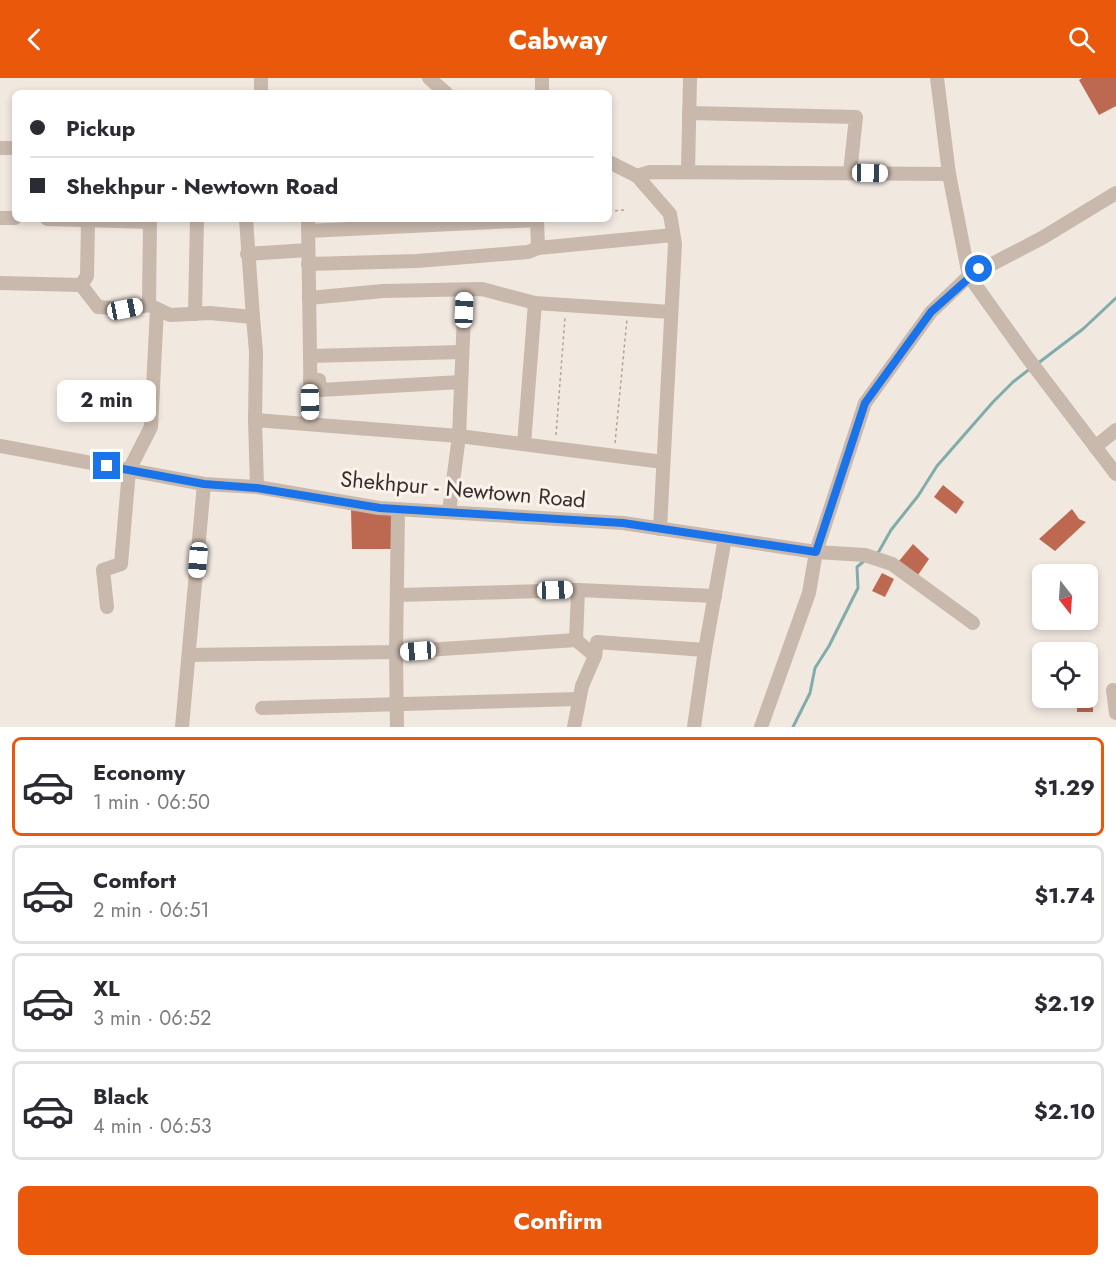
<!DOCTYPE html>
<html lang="en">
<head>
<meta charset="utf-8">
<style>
  :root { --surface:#fff; --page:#f2f2f3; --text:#2b2b33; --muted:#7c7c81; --line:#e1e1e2; --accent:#ea580c }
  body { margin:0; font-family:Jost,sans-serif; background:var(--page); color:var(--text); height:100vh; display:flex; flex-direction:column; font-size:22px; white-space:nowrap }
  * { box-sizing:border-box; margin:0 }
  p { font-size:20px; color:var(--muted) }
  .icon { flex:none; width:33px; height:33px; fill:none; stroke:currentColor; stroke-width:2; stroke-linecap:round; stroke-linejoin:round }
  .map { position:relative; height:649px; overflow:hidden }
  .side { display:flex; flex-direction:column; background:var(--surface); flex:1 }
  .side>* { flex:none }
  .top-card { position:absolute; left:12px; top:12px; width:600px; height:132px; border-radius:9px; box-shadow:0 3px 9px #0003; display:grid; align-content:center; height:132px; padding:0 18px; background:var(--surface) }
  .needle { width:39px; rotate:163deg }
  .controls { position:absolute; left:1032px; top:486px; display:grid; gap:12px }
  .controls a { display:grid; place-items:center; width:66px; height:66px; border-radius:9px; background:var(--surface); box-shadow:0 3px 9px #0003; font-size:30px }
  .end { position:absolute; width:27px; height:27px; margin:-14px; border:8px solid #1a73e8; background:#fff; box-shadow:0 0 0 3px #fff }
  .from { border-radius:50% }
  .bubble { position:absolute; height:42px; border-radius:9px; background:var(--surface); box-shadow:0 3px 9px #0003; font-size:20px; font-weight:700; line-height:42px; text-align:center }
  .car { position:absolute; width:18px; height:36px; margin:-18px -9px; border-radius:8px; box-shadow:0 0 4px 2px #0007; background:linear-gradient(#fff 24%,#345 0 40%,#fff 0 76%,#345 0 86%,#fff 0) }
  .top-card b { display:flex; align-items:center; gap:21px; height:57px; font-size:22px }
  .top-card b+b { border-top:2px solid var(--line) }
  .top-card i { width:15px; height:15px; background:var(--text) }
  ul { padding:10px 0 0; list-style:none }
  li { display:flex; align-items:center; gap:18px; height:99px; margin:0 12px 9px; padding:0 6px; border:3px solid var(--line); border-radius:9px }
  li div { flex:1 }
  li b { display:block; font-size:22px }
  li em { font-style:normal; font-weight:700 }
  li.active { border-color:var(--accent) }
  li>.icon { width:54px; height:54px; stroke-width:1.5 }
  .action { display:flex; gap:12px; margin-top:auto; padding:12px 18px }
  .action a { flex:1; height:69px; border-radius:9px; background:var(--accent); color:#fff; font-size:24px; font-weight:700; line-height:69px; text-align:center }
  header { display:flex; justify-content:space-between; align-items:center; height:78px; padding:0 18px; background:var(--accent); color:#fff; font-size:27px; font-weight:700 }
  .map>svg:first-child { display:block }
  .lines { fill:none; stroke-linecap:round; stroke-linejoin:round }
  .stream { stroke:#81acac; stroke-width:3 }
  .building { fill:#bd6952 }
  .path { stroke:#b5a296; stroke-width:1.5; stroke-dasharray:3 3; stroke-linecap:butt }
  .minor { stroke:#c9b8ac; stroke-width:14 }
  .route { stroke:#1a73e8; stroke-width:8 }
  .labels { text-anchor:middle; stroke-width:6; stroke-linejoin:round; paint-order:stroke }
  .street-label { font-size:22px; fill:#382e2b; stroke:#f9f3ec }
</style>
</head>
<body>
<header><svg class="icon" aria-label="back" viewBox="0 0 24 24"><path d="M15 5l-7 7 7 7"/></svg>Cabway<svg class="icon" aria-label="search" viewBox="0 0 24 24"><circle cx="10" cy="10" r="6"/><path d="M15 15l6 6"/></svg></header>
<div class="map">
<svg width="1116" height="649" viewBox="0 0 1116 649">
  <rect width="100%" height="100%" fill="#f1e8e0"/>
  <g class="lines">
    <g class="stream">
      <path d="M1037 286 1083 251 1116 220"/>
      <path d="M878 475 891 452 918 418 937 388 993 324 1013 304 1031 290"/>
      <path d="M793 649 810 615 815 590 829 568 858 510 857 489 864 483"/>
    </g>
  </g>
  <g class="building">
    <path d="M1082 0H1116V28L1099 37 1079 2Z"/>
    <path d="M943 407 964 424 956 436 934 419Z"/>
    <path d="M1072 431 1079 441 1086 444 1055 473 1039 461Z"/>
    <path d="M351 432 394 435V471H352Z"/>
    <path d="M913 466 929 481 918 497 899 483Z"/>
    <path d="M882 495 894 501 885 519 872 513Z"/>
    <path d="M1077 620 1093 621V634H1077Z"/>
  </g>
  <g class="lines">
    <g class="path">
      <path d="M609 133 626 132"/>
      <path d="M556 357 565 239"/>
      <path d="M615 365 627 241"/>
    </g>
    <g class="minor">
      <path d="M261 0V15"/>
      <path d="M429 0 446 15"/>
      <path d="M542 0V15"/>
      <path d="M937 0 949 96 969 198 1027 279 1116 396"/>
      <path d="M689 35 856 39 850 95"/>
      <path d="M0 70H15"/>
      <path d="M609 84 637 98"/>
      <path d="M688 93 690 0"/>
      <path d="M0 140H15"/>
      <path d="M47 141 150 144"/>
      <path d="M150 141 149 227 170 237 210 235 253 239 256 274 255 342"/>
      <path d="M246 141 253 239"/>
      <path d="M308 141 311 346"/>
      <path d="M537 141 538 170 673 157"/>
      <path d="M308 153 537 142"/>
      <path d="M247 176 308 172"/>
      <path d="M308 186 417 183 528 174 538 170"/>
      <path d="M0 205 81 207 98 229 125 231 149 227"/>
      <path d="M81 207 87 198 88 142"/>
      <path d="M309 220 383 213 482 211 535 225 671 234"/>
      <path d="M195 236 197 141"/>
      <path d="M310 278 462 274"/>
      <path d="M310 301 319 302 320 312 461 304"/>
      <path d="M524 366 535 225"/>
      <path d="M0 368 204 406 257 409 379 430 623 445 816 474 865 477 892 486 973 545"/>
      <path d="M1095 369 1116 352"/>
      <path d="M257 409 255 342 459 358 465 212"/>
      <path d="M449 434 459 358 663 384"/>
      <path d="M660 451 675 166 670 136 637 98 650 94 949 96"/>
      <path d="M578 512 715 518"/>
      <path d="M397 517 578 512 576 562 595 578 582 608 574 649"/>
      <path d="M107 529 103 492 121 486 129 392 151 349 157 231"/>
      <path d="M705 572 725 460"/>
      <path d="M189 577 396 574 576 562"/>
      <path d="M595 578 597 564 705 572 694 649"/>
      <path d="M1113 612 1116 635"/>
      <path d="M262 630 579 621"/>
      <path d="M182 649 204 406"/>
      <path d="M397 649 396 574 398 431"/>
      <path d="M761 649 809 515 816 474 865 325 931 234 969 198 1042 160 1116 115"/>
    </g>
  </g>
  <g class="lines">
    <path class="route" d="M107 388 204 406 257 410 380 430 623 445 816 474 865 325 931 234 979 191"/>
  </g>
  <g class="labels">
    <g class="street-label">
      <text transform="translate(463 411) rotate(5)" y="8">Shekhpur - Newtown Road</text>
    </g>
  </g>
</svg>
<div class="controls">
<a><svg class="needle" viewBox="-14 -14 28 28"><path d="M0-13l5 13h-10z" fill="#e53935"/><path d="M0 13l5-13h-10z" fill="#7c7c81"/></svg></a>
<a><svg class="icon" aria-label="locate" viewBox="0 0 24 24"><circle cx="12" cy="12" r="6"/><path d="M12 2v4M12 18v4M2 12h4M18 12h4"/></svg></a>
</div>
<i class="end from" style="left:979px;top:191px"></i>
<i class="end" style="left:107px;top:388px"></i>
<div class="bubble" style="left:57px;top:302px;width:99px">2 min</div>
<i class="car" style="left:870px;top:95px;rotate:91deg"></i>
<i class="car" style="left:125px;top:231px;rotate:79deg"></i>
<i class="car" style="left:464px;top:232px;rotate:2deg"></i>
<i class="car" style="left:310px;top:324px;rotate:179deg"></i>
<i class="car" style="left:198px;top:482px;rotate:185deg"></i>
<i class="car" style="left:555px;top:512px;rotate:88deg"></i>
<i class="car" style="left:418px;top:573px;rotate:266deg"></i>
<div class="top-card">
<b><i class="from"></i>Pickup</b>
<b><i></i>Shekhpur - Newtown Road</b>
</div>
</div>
<section class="side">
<ul>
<li class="active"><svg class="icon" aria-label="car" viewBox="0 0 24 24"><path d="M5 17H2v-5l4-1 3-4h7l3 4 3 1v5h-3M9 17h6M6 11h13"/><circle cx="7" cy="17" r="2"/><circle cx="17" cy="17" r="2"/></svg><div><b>Economy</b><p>1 min · 06:50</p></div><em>$1.29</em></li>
<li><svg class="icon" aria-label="car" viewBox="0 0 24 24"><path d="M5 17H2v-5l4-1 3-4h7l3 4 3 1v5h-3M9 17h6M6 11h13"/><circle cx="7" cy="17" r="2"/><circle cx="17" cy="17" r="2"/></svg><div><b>Comfort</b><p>2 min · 06:51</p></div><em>$1.74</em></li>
<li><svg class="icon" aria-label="car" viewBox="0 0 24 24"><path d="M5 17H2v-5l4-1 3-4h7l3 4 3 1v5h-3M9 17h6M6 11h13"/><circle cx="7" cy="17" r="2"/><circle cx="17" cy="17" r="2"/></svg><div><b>XL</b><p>3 min · 06:52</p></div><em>$2.19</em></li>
<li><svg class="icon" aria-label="car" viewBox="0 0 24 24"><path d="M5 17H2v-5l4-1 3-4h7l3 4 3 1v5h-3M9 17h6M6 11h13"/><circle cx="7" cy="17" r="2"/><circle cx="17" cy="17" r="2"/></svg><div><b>Black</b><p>4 min · 06:53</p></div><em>$2.10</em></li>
</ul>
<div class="action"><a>Confirm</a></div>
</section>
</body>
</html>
